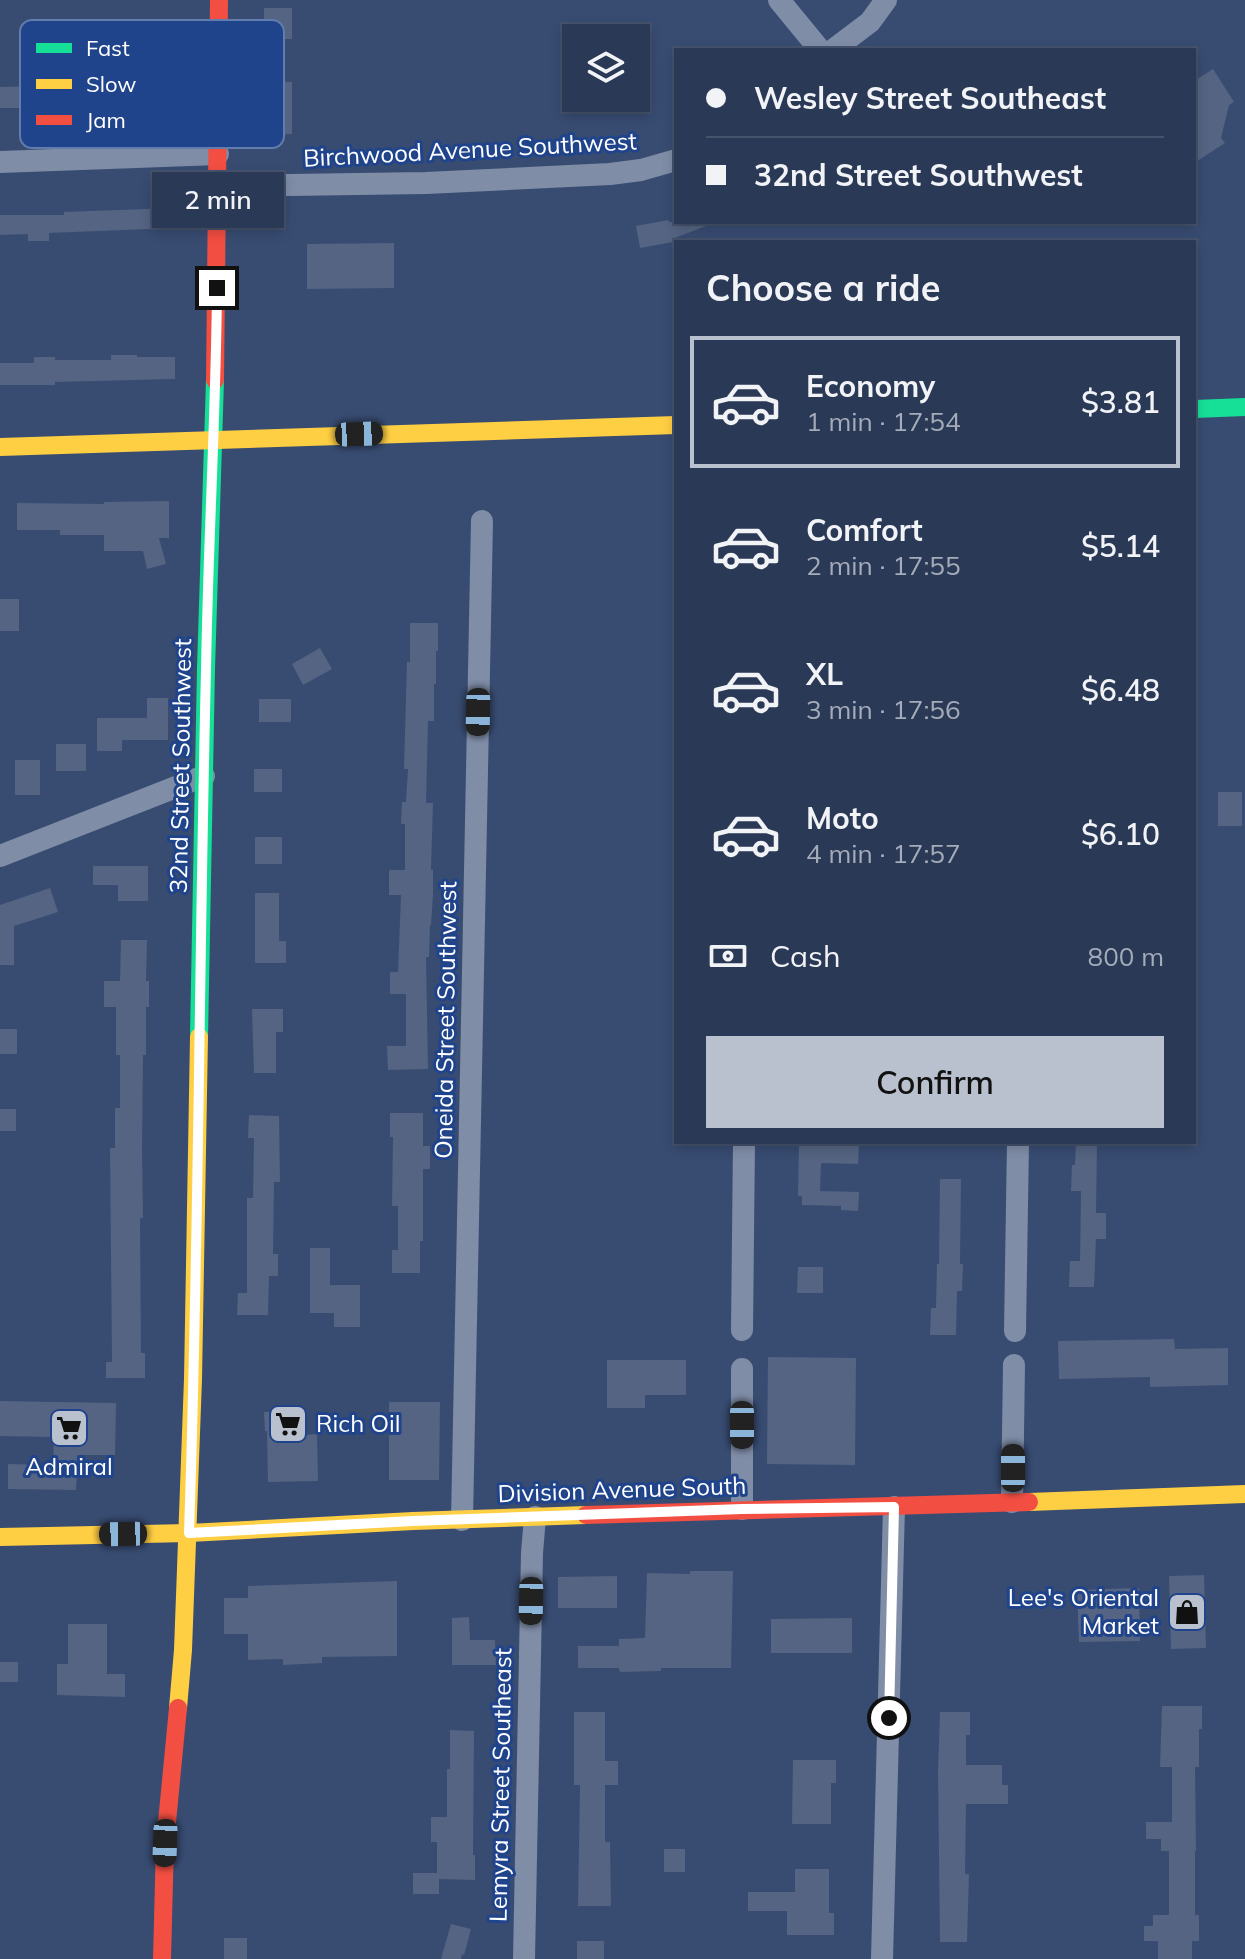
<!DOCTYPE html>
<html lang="en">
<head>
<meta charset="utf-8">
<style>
  :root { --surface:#2a3956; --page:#32405c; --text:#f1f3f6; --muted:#a5acb9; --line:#46536c; --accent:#b9c0ce }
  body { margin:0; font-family:Mulish,sans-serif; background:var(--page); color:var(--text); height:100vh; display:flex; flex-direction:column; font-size:30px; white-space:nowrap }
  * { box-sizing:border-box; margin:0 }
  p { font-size:26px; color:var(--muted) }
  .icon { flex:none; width:44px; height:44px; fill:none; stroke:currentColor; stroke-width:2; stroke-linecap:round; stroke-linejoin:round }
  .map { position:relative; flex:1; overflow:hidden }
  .side { position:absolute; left:674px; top:240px; width:522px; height:904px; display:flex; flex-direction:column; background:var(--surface); border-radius:0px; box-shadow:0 4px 12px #0003,0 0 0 2px var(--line) }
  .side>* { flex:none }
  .guide { position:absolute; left:674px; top:48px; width:522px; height:176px; border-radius:0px; box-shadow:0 4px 12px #0003,0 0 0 2px var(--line); display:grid; align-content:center; height:176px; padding:0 32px; background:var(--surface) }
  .controls { position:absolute; left:562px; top:24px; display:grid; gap:16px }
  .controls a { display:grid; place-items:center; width:88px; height:88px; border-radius:0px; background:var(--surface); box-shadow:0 4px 12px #0003,0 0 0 2px var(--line); font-size:40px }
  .end { position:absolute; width:36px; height:36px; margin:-18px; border:10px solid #fff; background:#111; box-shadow:0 0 0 4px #111 }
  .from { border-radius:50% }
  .bubble { position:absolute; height:56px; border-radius:0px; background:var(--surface); box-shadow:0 4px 12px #0003,0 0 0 2px var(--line); font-size:26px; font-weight:600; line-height:56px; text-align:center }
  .car { position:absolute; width:24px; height:48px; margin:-24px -12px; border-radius:10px; box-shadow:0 0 6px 2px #0007; background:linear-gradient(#222 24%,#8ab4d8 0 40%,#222 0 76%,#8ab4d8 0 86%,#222 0) }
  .guide b { display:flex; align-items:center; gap:28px; height:76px; font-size:30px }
  .guide b+b { border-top:2px solid var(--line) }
  .guide i { width:20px; height:20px; background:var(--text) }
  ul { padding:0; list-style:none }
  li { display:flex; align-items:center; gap:24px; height:132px; margin:0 16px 12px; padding:0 16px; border:4px solid transparent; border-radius:0px }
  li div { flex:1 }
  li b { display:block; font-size:30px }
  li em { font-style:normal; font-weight:600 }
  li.selected { border-color:var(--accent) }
  li>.icon { width:72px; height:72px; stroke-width:1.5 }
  h2 { padding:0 32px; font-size:36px; line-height:96px }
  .pay { display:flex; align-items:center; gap:20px; height:88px; padding:0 32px; font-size:30px }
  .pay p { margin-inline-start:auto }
  .cta { display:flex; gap:16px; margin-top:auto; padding:16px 32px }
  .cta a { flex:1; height:92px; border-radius:0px; background:var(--accent); color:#111; font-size:32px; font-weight:600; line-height:92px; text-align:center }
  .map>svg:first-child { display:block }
  .building { fill:#546482 }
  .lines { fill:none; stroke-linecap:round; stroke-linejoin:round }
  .street { stroke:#7f8da7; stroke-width:22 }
  .fast { stroke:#16e098; stroke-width:18 }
  .slow { stroke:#ffcf43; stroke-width:18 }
  .jam { stroke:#f24e42; stroke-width:18 }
  .route { stroke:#fff; stroke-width:10 }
  .labels { text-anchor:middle; stroke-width:6; stroke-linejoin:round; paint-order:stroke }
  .street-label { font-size:24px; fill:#fff; stroke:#20448b }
  .poi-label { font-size:24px; fill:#fff; stroke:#20448b; text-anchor:start }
  .key { fill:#20448b; stroke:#637cae; stroke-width:2 }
  .key-label { font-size:22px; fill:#fff }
</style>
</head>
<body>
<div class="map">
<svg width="1245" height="1959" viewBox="0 0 1245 1959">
  <rect width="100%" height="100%" fill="#384c72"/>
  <g class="building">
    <path d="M264 8H292V39H284V82H292V134H266V57H264Z"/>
    <path d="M1213 69 1234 102 1229 105 1221 138 1225 143 1194 163V81Z"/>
    <path d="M179 80 181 103 59 105V108H0V87L37 86V82H59V85Z"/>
    <path d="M172 208 173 228 49 233V241H28V234L0 235V215H64V212Z"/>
    <path d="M668 220 669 222H714V223L672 239 673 242 640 248 636 226Z"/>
    <path d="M394 243V288L307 289V244Z"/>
    <path d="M111 355H137V357H175V379L55 382V385H0V363H34V357H55V360H111Z"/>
    <path d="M169 501V538H159L166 564 147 569 143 551H104V535H60V530H17V503L104 504V502Z"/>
    <rect x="0" y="599" width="19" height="32"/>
    <path d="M410 623H438V651H436V684H434V721H428L426 803H433L431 870H433V895L431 925H430L429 957H426L428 1069 388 1070 387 1046H406V994H390V972H398L401 895H389V870H405V824H401L402 802H406L408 769H404L407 662H410Z"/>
    <path d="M320 648 332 669 303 685 292 664Z"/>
    <path d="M147 698H168V740H122V751H97V718H147Z"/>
    <rect x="259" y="699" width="32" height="23"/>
    <rect x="56" y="744" width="30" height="27"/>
    <rect x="15" y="760" width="25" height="35"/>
    <rect x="254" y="769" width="28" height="23"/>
    <rect x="1218" y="792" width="24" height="34"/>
    <rect x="255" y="837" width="27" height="27"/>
    <path d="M93 866H148V901H118V885H93Z"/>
    <path d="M50 888 58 912 14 926V965H0V905Z"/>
    <path d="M255 893H279V941H286V963H255Z"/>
    <path d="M121 940H147L146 981H149V1007H146V1055H143L142 1148 143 1218H140L141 1353H145V1378H106V1362H112L110 1148H115V1108H120V1055H116V1007H104V981H120Z"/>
    <path d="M252 1009H283V1032H276V1073H254Z"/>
    <rect x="0" y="1029" width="17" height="25"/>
    <rect x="0" y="1109" width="16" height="22"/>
    <path d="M390 1113H423V1146H430V1169H423V1241H420V1273H392V1250H398V1206H392L393 1137H390Z"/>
    <path d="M249 1115 279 1116 280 1182H274L273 1254H278V1276H269L268 1315H237L238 1293H247V1198H253L254 1138H248Z"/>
    <path d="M799 1142H825V1144L859 1146 858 1164 821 1163 820 1191 859 1192 858 1211 841 1210V1206L802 1205V1196H798Z"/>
    <path d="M1076 1142H1097L1096 1213H1106V1239H1096L1094 1287H1069L1070 1261H1080L1081 1191H1071L1072 1165H1075Z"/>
    <path d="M940 1179H961L960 1264H963L962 1291H957L956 1335H930L931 1308H936L937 1264H939Z"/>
    <path d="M310 1248H330V1285H360V1327H334V1313H310Z"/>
    <path d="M798 1267H823V1293H797Z"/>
    <path d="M1174 1339 1175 1349 1228 1348V1385L1150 1387V1377L1059 1379 1058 1341Z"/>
    <path d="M768 1357 856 1358 855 1465 767 1464Z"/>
    <path d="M607 1360H686V1395H645V1408H607Z"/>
    <path d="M0 1401 116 1403 115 1455H78L76 1490 8 1489V1464L53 1465 54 1437 0 1436Z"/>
    <path d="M389 1402H440L439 1480H389Z"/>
    <path d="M306 1411V1435L317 1434 318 1481 268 1482 267 1431H265L264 1412Z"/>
    <path d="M690 1571H733L731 1668H661V1671L620 1672 619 1668H578V1646H619V1639L645 1638 647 1573 690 1574Z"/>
    <path d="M1204 1575 1206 1648 1171 1649 1169 1576Z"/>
    <path d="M617 1576V1608H558V1577Z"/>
    <path d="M397 1581V1656L322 1657V1663L283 1665V1659L248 1660V1634H224V1598H248V1586Z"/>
    <path d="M1139 1588 1140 1641 1079 1642 1077 1590Z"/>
    <path d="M469 1617 470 1640H495L496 1665H452V1618Z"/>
    <path d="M852 1618V1653H771V1619Z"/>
    <path d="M68 1624H107V1674H125V1697L57 1695V1664H68Z"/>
    <rect x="0" y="1662" width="18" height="20"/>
    <path d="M1162 1706H1202V1729H1199V1767H1195L1196 1851H1195V1915H1199V1941H1192V1959H1158V1941H1144V1926H1153V1915H1169V1851H1161V1839H1146V1822H1172V1767H1160Z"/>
    <path d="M574 1712H605V1761H618V1785H605V1842H610L611 1906H578L580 1785H574Z"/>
    <path d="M940 1712H970V1735H966V1765H1002V1785H1008V1804H966L965 1874H969L967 1942H940L938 1770Z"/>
    <path d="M450 1730 474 1731 473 1855H475V1880L439 1879V1894H413V1873H437V1842H431V1817H447V1769H450Z"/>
    <path d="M793 1760H836V1783H831V1824H792Z"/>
    <rect x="664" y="1849" width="21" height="23"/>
    <path d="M795 1869H829V1913H834V1935H787V1911H748V1892H795Z"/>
    <path d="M451 1924 471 1929 464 1955 462 1954 461 1959H441Z"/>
    <rect x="224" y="1938" width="23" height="21"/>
    <rect x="577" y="1941" width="27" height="18"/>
  </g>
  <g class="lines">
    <g class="street">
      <path d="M779 0 820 50"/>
      <path d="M833 50 870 22 886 0"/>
      <path d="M0 162 218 154"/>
      <path d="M218 186 426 183 610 174 641 170 676 160"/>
      <path d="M0 856 204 776"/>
      <path d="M742 1330 744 1142"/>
      <path d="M1015 1331 1018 1142"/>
      <path d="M1012 1502 1014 1365"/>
      <path d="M742 1509V1369"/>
      <path d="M462 1520 482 521"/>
      <path d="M524 1959 532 1553 535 1517"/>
      <path d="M882 1959 894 1507"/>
    </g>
    <g class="fast">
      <path d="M1194 409 1245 407"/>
      <path d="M199 1037 206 669 215 380"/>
    </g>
    <g class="slow">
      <path d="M0 447 676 425"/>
      <path d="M1029 1502 1245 1494"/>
      <path d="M0 1537 189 1533 413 1521 586 1515"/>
      <path d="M178 1708 183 1650 193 1379 199 1037"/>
    </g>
    <g class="jam">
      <path d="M215 380 219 0"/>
      <path d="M586 1515 1029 1502"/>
      <path d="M162 1959 165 1843 178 1708"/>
    </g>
  </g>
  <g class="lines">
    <path class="route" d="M217 288C216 416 208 543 206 670 199 958 199 1245 189 1533L413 1521 742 1509 894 1507 889 1718"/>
  </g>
  <defs>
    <symbol id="supermarket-square" viewBox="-11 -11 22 22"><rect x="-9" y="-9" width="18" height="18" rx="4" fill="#b9c0ce" stroke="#20448b"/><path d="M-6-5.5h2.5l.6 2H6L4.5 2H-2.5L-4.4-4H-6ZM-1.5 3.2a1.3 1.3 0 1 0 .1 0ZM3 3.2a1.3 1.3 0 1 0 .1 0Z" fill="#111"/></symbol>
    <symbol id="shop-square" viewBox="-11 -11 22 22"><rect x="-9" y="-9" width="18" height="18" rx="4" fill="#b9c0ce" stroke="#20448b"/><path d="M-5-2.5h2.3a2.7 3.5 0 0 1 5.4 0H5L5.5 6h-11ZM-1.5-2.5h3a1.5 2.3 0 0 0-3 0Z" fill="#111"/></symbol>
  </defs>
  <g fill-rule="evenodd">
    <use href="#supermarket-square" x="266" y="1402" width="44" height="44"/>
    <use href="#supermarket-square" x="47" y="1406" width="44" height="44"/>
    <use href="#shop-square" x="1165" y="1590" width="44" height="44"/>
  </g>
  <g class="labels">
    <g class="street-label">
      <text transform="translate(470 150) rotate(-3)" y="8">Birchwood Avenue Southwest</text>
      <text transform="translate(181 766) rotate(-89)" y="8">32nd Street Southwest</text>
      <text transform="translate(446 1020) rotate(-89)" y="8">Oneida Street Southwest</text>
      <text transform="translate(622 1490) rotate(-2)" y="8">Division Avenue South</text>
      <text transform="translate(501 1785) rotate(-89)" y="8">Lemyra Street Southeast</text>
    </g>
    <g class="poi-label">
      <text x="316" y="1432">Rich Oil</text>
      <text x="69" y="1475" text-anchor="middle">Admiral</text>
      <text x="1159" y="1606" text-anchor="end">Lee's Oriental<tspan x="1159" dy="28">Market</tspan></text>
    </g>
  </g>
  <rect x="20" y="20" width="264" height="128" rx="12" class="key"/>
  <rect x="36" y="43" width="36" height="10" fill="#16e098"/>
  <rect x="36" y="79" width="36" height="10" fill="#ffcf43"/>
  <rect x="36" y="115" width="36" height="10" fill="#f24e42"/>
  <g class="key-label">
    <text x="86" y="56">Fast</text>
    <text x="86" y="92">Slow</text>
    <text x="86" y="128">Jam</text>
  </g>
</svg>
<div class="controls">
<a><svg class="icon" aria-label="layers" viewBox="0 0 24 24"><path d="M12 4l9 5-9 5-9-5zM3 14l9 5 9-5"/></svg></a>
</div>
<i class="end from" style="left:889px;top:1718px"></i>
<i class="end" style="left:217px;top:288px"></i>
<div class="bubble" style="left:152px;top:172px;width:132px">2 min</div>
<i class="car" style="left:359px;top:434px;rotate:88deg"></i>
<i class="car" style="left:478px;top:712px;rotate:181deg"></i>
<i class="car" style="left:742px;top:1425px;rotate:180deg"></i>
<i class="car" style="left:1013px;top:1468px;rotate:0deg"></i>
<i class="car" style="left:123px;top:1534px;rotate:269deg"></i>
<i class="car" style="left:531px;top:1601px;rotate:181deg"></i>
<i class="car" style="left:165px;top:1843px;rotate:182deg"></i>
<div class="guide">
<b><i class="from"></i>Wesley Street Southeast</b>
<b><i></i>32nd Street Southwest</b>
</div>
<section class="side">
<h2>Choose a ride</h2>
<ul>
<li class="selected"><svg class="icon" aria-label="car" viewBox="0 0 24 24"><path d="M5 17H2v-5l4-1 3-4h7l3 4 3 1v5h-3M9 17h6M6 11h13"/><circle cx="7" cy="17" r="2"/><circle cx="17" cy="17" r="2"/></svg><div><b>Economy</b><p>1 min · 17:54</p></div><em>$3.81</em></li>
<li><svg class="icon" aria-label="car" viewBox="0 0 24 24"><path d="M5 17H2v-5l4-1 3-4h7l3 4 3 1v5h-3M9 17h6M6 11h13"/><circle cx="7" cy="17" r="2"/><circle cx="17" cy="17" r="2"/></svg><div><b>Comfort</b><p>2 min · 17:55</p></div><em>$5.14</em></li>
<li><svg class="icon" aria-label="car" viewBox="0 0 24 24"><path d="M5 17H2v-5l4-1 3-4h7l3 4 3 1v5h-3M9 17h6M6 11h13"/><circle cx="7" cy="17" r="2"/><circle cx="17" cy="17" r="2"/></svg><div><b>XL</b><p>3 min · 17:56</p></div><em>$6.48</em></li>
<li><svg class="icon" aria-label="car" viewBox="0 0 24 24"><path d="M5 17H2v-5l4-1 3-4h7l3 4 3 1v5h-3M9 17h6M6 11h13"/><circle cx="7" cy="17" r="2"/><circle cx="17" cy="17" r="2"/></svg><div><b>Moto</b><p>4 min · 17:57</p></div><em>$6.10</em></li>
</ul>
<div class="pay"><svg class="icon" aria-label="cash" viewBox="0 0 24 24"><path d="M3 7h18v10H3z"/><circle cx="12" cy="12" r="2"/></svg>Cash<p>800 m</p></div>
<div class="cta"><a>Confirm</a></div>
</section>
</div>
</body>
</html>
